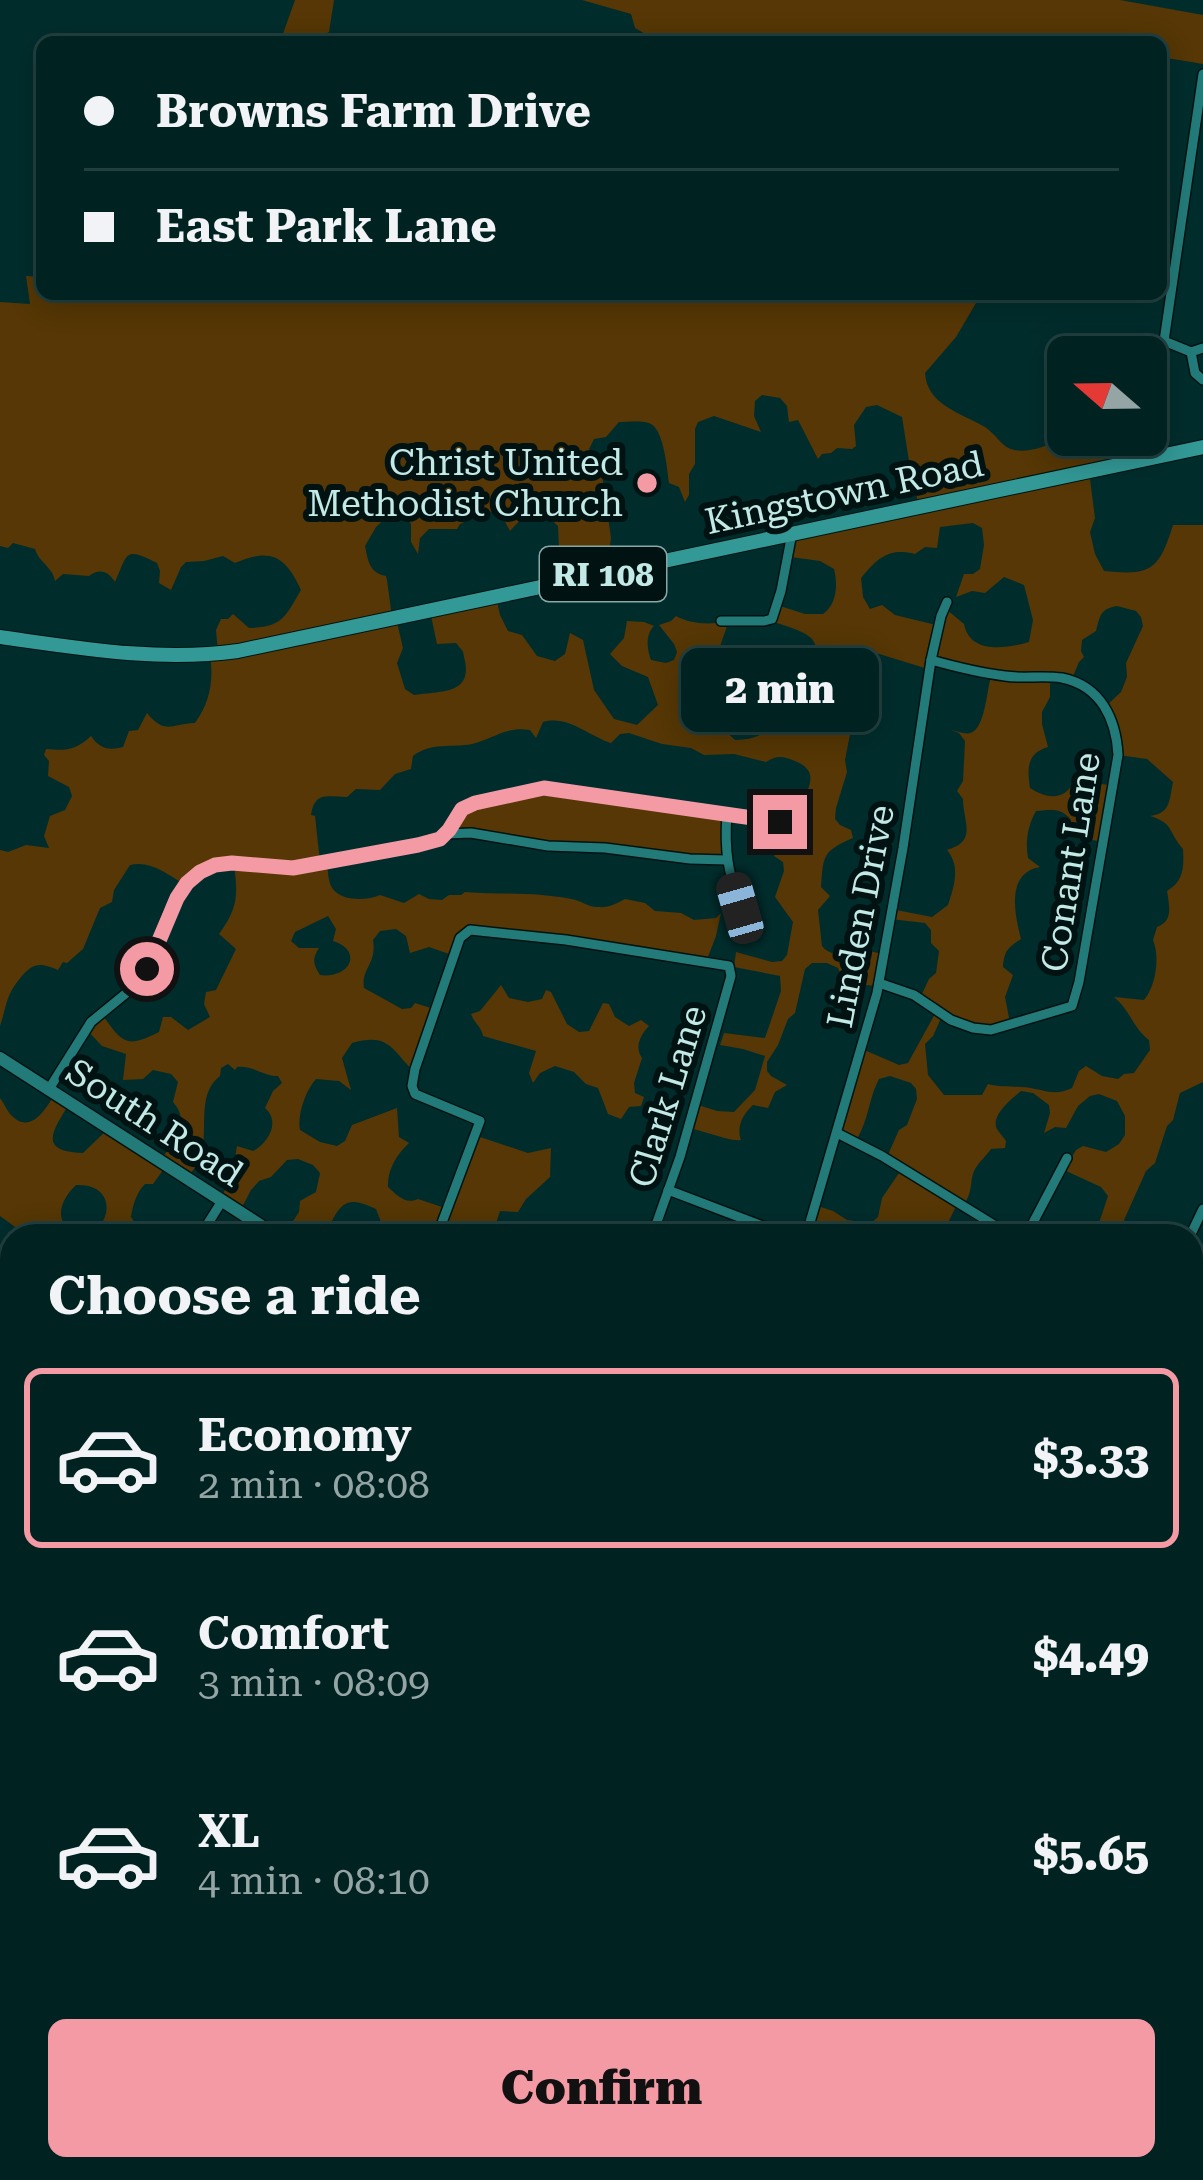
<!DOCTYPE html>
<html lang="en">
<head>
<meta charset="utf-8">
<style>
  :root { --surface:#002221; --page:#0a2a2a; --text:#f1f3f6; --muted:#95a4a5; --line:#223f3f; --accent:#f49aa5 }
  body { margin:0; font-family:"Roboto Serif",serif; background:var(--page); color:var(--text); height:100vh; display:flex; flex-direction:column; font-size:45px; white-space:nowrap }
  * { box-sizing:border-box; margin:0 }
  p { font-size:39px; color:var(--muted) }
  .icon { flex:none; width:66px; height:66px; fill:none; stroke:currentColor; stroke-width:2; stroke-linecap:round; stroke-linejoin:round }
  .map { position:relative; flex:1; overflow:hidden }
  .sheet { position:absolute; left:0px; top:1224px; width:1203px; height:957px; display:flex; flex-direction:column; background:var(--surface); border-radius:36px 36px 0 0; box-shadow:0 6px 30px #0003,0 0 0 3px var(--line) }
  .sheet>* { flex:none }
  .banner { position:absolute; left:36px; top:36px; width:1131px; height:264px; border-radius:18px; box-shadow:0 6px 30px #0003,0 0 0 3px var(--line); display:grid; align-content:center; height:264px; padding:0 48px; background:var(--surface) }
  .needle { width:78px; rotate:290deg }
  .tools { position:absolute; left:1047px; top:336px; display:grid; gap:24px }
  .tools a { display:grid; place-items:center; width:120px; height:120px; border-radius:18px; background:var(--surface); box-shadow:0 6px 30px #0003,0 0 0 3px var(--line); font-size:60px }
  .end { position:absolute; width:54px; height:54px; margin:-27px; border:15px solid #f49aa5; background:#111; box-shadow:0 0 0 6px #111 }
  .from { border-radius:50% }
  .bubble { position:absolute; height:84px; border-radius:18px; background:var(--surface); box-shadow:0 6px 30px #0003,0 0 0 3px var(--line); font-size:39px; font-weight:800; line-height:84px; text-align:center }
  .car { position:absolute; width:36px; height:72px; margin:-36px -18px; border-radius:15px; box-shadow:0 0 9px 3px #0007; background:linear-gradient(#222 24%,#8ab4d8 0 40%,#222 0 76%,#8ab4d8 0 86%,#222 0) }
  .banner b { display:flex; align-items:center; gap:42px; height:114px; font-size:45px }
  .banner b+b { border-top:3px solid var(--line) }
  .banner i { width:30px; height:30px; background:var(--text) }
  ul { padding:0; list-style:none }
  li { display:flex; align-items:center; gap:36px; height:180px; margin:0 24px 18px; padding:0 24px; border:6px solid transparent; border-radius:18px }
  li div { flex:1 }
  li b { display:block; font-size:45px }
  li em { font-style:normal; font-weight:800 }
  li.selected { border-color:var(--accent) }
  li>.icon { width:108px; height:108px; stroke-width:1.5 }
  h2 { padding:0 48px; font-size:54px; line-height:144px }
  .primary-button { display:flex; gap:24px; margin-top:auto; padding:24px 48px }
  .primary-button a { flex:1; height:138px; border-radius:18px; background:var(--accent); color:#111; font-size:48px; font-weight:800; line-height:138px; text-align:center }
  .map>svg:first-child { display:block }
  .green { fill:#563705; fill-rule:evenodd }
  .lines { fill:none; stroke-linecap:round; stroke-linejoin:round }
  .street-casing { stroke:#001312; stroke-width:12 }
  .secondary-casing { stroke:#001312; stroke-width:15 }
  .primary-casing { stroke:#001312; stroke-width:16 }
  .street { stroke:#237b79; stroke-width:9 }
  .secondary { stroke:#237b79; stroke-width:12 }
  .primary { stroke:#329996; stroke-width:14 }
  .route { stroke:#f49aa5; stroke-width:15 }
  .poi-dot { fill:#f49aa5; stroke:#001312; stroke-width:4.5 }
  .labels { text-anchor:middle; stroke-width:12; stroke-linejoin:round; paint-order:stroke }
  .shield { fill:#001312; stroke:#88a9a6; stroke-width:3 }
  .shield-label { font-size:33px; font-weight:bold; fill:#c2e9e6 }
  .poi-label { font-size:36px; fill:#c2e9e6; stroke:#001312; text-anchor:end }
  .street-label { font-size:36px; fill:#c2e9e6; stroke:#001312 }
</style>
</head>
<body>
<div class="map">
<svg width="1203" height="2180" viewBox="0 0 1203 2180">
  <rect width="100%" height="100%" fill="#002d2c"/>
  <g class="green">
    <path d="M295 0H334L329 32 319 37 316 42H280Z"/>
    <path d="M582 0H1120L1203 15V64L1161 57V42H680L672 37 656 40 635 28 631 14Z"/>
    <path d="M26 276 42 277V294H974L976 303 956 337 925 373C927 405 961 413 985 427 996 434 1001 447 1014 450 1028 453 1047 446 1060 440L1068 427V435H1146V431H1152L1158 456 1089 471 1095 518 1090 532 1095 554 1104 571C1151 576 1159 570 1173 525H1203V1082L1180 1093 1173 1120 1167 1126 1155 1163 1146 1171 1124 1220 1128 1231 1125 1236 1082 1235 1097 1229 1108 1196 1101 1187 1064 1170 1076 1150 1083 1146 1106 1152 1119 1144 1125 1135V1116L1117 1101 1099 1094 1090 1096 1078 1106 1066 1128 1055 1127 1044 1133 1050 1113 1049 1105 1033 1093 1021 1091C1012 1099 993 1113 996 1127 998 1132 1003 1136 1006 1141L1005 1148 991 1149C986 1156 978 1163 974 1171 969 1184 974 1188 964 1205L957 1204 948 1223 936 1236H862C848 1223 829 1225 811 1219L815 1205 833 1211 847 1220 871 1223 878 1217 882 1198 901 1170 886 1159 899 1130 907 1125 917 1099 916 1089 911 1083 890 1076 879 1079C868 1100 869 1121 855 1142L839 1134 862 1049 899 1065 908 1063 936 1012 921 996 929 979 936 973 939 951 931 943V930L925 923 890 919 891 909 932 917 948 905C954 886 961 867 947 850 978 841 963 822 963 799L957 791 963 781 965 741 959 733 951 730C958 731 964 735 970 733 985 730 987 689 991 676L932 661 928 669 876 653C856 669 863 679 860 701L865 707 879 712 878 715 859 716 851 729 845 760 847 772 836 808 835 819 840 825 851 830 853 838C823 851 823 855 821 887L830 896 818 910 822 946C828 955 843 956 854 956L861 949 882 954 876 986 845 983 838 968 827 963H812L805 969 795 1013 788 1019 778 1045 767 1062V1071L771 1076 787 1085 775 1092 768 1108 753 1105C743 1114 736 1127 741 1140 729 1142 704 1130 687 1128L695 1104 717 1111 734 1112 755 1090 765 1056 743 1049 720 1045 724 1033 765 1038 781 991 780 976 734 967 736 952 772 962 782 961 787 955 793 922 775 897 784 871 783 862 774 856C781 843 784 836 778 823L797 814C806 792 823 772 795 761 782 756 777 755 766 762L734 754 704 755 691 748 662 744 629 733 620 734 611 743C588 736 569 715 543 722L536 738 530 730C506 726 493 739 472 744 451 748 431 742 413 756L411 769 395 774 380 790 356 789 347 797C327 797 315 791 311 815L315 816 320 862 327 864C328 871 328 879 331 886 339 902 366 901 380 895L404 903 419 894 429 899 442 900 449 895H461L465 892C491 894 517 893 542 895 551 896 563 897 571 899 581 900 587 907 598 907 609 908 615 904 625 899L645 903 655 911 681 913 694 920 716 918 721 913 716 936 706 962 470 930 452 955 429 947 410 953 406 936 396 929 380 931 373 940C377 964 361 968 364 988L402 1009 411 1008 415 1003 434 1009 414 1072C391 1048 388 1033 352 1043L342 1058 351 1090 339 1081 316 1079C305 1091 297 1116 300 1130L320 1142 337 1146 345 1141 352 1125 397 1108 399 1137 409 1143C397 1154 387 1170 388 1187 397 1195 405 1205 418 1199L445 1208 474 1135 528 1153 551 1148 550 1177 526 1199 518 1212 500 1211 492 1236H468V1233L443 1217 435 1236H408L389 1223 381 1222 376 1209C357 1201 346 1196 334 1217 328 1229 329 1223 331 1236H283L299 1212 300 1201 316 1192 320 1173 313 1165 298 1159 287 1160 271 1177 259 1181 251 1190 240 1211 220 1199 232 1177 237 1146 253 1151C268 1143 281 1122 265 1108L273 1091 282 1083 278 1076C263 1076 252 1065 237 1067L235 1070 228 1064 221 1068 220 1076C194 1096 211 1134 199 1161 196 1167 191 1172 188 1177L166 1166 153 1184H145C136 1193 133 1205 131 1217L137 1226 121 1221 122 1236H15L18 1229 0 1216V1098C4 1103 6 1109 10 1114 30 1136 45 1110 55 1094L69 1104C54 1129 36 1152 83 1153L109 1128 161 1159C175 1142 191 1122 173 1102L178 1082 171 1074 153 1070 143 1079 123 1080 126 1054 102 1046 86 1029 102 1014C122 1043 126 1049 159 1032L163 1017H171L188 1030 210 1017 204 1004 206 992 216 990 236 949 219 934C238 908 238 896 234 864L215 865 184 884C167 874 150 860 130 865L114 890 112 902 100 908 83 949 67 963 63 962 58 970C40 963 34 962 21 977 5 997 8 1002 0 1026V850L8 852 26 845 49 848 44 836 50 816 65 810 72 796 69 787 48 776 49 761 44 755 46 749C66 751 76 750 91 736 99 748 108 751 123 747L129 731 138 730 147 713C165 735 171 724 195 723 210 703 214 679 210 656L218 652 216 630 221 619H228L233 614 249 628C283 627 285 617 301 590 285 555 270 548 235 563L223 556 204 561 186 562 181 567 171 590 159 583 160 571 157 563C124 546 128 553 115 582 108 571 100 568 89 576L63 574 55 581C53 567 39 563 35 549L13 543 8 548 0 546V302L30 304ZM762 395 780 398 787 406 789 422 798 420 818 459 822 454 831 453 837 448 852 449 856 446 854 425 866 407 877 405 902 417 912 480 919 505 792 533 791 557 820 561 834 569C838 584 837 604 823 614H805L780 606 774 622C785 626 805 631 812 639 817 645 816 651 814 658 807 681 782 678 762 681 779 713 779 739 735 740L725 731 705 727 699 717 705 693 718 686C710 666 722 643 728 623L724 621C710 626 688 623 676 616L671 621 659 625 674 644 677 652 674 660 666 663 651 660C647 649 645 635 654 626L644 622 627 621 624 638 610 654 622 666 648 677 658 705 637 725 614 719 594 690 583 640 570 633 565 654 555 661 537 656 522 635 508 631 500 615 496 597 430 611 437 644 456 643C465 654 462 648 465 661 472 695 439 691 414 695L405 689 397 663 403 648 396 618 392 617 387 580 386 576C369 573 368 560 365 546L376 527 390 514H404L411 524V542L418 554 420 538 429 529H457L460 524 489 511 502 516 510 531 523 517 547 516 558 526 559 547 553 557 559 582 614 568 609 552 611 538 600 460 592 456 589 449 594 439 606 437 619 422C627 422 644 420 651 424 664 431 667 469 669 483L679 487 685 502 689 495V474L695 464V429L698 422 714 416 761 432 754 416 755 401ZM973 523 982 528 984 545 980 569 973 574H964L956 597 972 591 985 593 1004 577 1024 585 1033 620 1029 642C1005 649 970 654 964 624L946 609 936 625 895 615 882 605 870 609 863 597 861 578C877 559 888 547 915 554L925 547 937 548 940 527ZM1117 606 1136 611 1141 617 1143 626 1126 663 1127 677 1121 692 1105 707 1118 755 1147 759 1173 782C1169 801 1171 813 1150 816 1174 823 1168 832 1183 849 1184 867 1184 881 1167 891 1169 905 1174 921 1157 927L1153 940C1160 957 1156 986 1144 1000L1114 997C1130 1010 1133 1028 1149 1040L1150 1050 1134 1073 1124 1074 1118 1079 1102 1076 1086 1066 1079 1071 1072 1088C1052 1098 1040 1087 1020 1087 1008 1086 999 1087 988 1084L982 1095H944L928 1075 925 1044 933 1036 942 1016 990 1030 1010 1023 1005 997 1013 975 1003 967C1004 951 1008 947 1021 939 1015 915 1005 873 1040 867L1028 858C1025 841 1028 825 1036 811 1052 810 1061 807 1071 820L1070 837 1099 841 1110 785 1074 781C1065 801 1047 799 1030 788 1027 768 1027 753 1048 747L1042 724V712L1050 697V678L1071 681 1079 662 1084 657 1081 651 1082 640 1096 631C1100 616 1100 609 1117 606ZM328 916 336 929 333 941C363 950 351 979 320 975 313 964 312 959 319 948H299L291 941 295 932ZM76 1185C127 1183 106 1247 73 1231 52 1220 62 1198 76 1185Z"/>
    <path d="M544 789 727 814 726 860 548 846 449 830 462 809Z"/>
    <path d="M501 985 509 998 528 1002 542 999 546 990 551 992 567 1024 579 1032 589 1031 603 1003 609 1004 615 1017 629 1026 641 1020 649 1026C641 1034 634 1047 642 1058L634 1083 635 1093 644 1097 641 1106 629 1107 621 1119 608 1114 598 1088 586 1084 574 1072 555 1066 540 1073 533 1083 529 1073 536 1051 483 1036C481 1026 474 1023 471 1014L480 1011Z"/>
    <path d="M12 1241V1976H0V1246Z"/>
    <path d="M1191 1914 1203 1923V2067L1191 2072V2037L1198 2031 1201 2018 1191 2004Z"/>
    <path d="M237 2169H960L954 2180H235L231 2176Z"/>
  </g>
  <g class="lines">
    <defs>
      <g id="street">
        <path d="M1203 74 1164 341 1191 352 1203 348"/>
        <path d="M1191 352 1195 373 1203 380"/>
        <path d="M721 621H764L772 619 781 591 792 533"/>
        <path d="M727 814C724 853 729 871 739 908"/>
        <path d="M446 834 462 809 475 803 544 789 780 822"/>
        <path d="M879 983 914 995 951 1020 973 1028 991 1030 1072 1006 1079 982 1118 755C1116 719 1101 686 1062 678 1043 675 1024 679 1005 676 980 673 956 667 931 660"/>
        <path d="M49 1089 91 1022 135 986 147 969 168 914 187 883 200 872 215 865 232 863 293 868 418 845 440 839 446 834 471 833 548 846 605 848 690 859 726 860"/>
        <path d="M837 1133 882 1156 1012 1236"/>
        <path d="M668 1190 789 1236"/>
        <path d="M200 1236 222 1201"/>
        <path d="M437 1236 480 1121 415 1094 412 1086 415 1069 460 938 470 930 566 940 729 966 731 976 680 1157 652 1236"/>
        <path d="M806 1236 877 993 903 848 931 660 941 616 947 602"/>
        <path d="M1026 1236 1067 1158"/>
        <path d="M1190 1236 1203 1209"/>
        <path d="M1191 1401 1203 1399"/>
        <path d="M0 1422 12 1415"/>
        <path d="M1191 1447 1203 1490"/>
        <path d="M0 2042 12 2049"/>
        <path d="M1191 2072 1203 2067"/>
        <path d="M173 2169 183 2180"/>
        <path d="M955 2180 961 2169"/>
        <path d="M1164 2180 1167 2169"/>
      </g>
      <g id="secondary">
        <path d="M0 1058 277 1236"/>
        <path d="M1191 1816 1203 1821"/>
      </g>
      <path id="primary" d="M0 637C79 648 158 662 238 651L1203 447"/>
    </defs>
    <use href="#street" class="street-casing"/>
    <use href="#secondary" class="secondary-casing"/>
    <use href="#primary" class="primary-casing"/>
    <use href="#street" class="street"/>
    <use href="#secondary" class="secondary"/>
    <use href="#primary" class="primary"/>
  </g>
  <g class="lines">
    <path class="route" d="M147 969 177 898 187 883 200 872 215 865 232 863 293 868 418 845 440 839 449 830 462 809 475 803 544 788 780 822"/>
  </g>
  <circle class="poi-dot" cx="647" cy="483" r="12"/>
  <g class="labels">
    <rect class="shield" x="540" y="547" width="126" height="54" rx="9"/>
    <g class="shield-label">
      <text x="603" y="586">RI 108</text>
    </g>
    <g class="poi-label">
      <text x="623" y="475">Christ United<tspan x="623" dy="41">Methodist Church</tspan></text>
    </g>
    <g class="street-label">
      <text transform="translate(844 492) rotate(-12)" y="13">Kingstown Road</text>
      <text transform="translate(1070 862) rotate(-81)" y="13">Conant Lane</text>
      <text transform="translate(860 916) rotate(-79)" y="13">Linden Drive</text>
      <text transform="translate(667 1096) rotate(-73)" y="13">Clark Lane</text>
      <text transform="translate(155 1122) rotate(33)" y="13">South Road</text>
    </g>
  </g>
</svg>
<div class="tools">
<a><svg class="needle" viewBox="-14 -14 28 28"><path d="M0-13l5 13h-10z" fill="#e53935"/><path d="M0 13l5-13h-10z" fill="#95a4a5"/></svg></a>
</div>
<i class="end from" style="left:147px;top:969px"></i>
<i class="end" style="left:780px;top:822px"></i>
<div class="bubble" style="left:681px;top:648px;width:198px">2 min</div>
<i class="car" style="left:740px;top:908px;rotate:344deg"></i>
<div class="banner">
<b><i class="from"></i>Browns Farm Drive</b>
<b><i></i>East Park Lane</b>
</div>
<section class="sheet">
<h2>Choose a ride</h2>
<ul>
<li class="selected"><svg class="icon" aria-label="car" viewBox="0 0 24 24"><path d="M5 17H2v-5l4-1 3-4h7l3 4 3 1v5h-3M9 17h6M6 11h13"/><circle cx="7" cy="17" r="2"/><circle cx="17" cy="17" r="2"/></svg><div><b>Economy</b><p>2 min · 08:08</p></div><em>$3.33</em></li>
<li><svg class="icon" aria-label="car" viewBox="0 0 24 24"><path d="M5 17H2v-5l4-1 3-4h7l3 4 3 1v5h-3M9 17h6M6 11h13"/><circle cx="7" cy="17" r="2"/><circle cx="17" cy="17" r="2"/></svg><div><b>Comfort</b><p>3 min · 08:09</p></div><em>$4.49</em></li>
<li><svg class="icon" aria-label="car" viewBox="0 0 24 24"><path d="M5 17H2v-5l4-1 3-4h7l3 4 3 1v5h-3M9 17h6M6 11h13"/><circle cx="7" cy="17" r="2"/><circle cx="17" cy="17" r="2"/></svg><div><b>XL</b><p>4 min · 08:10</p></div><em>$5.65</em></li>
</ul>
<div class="primary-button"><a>Confirm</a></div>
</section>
</div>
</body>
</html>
